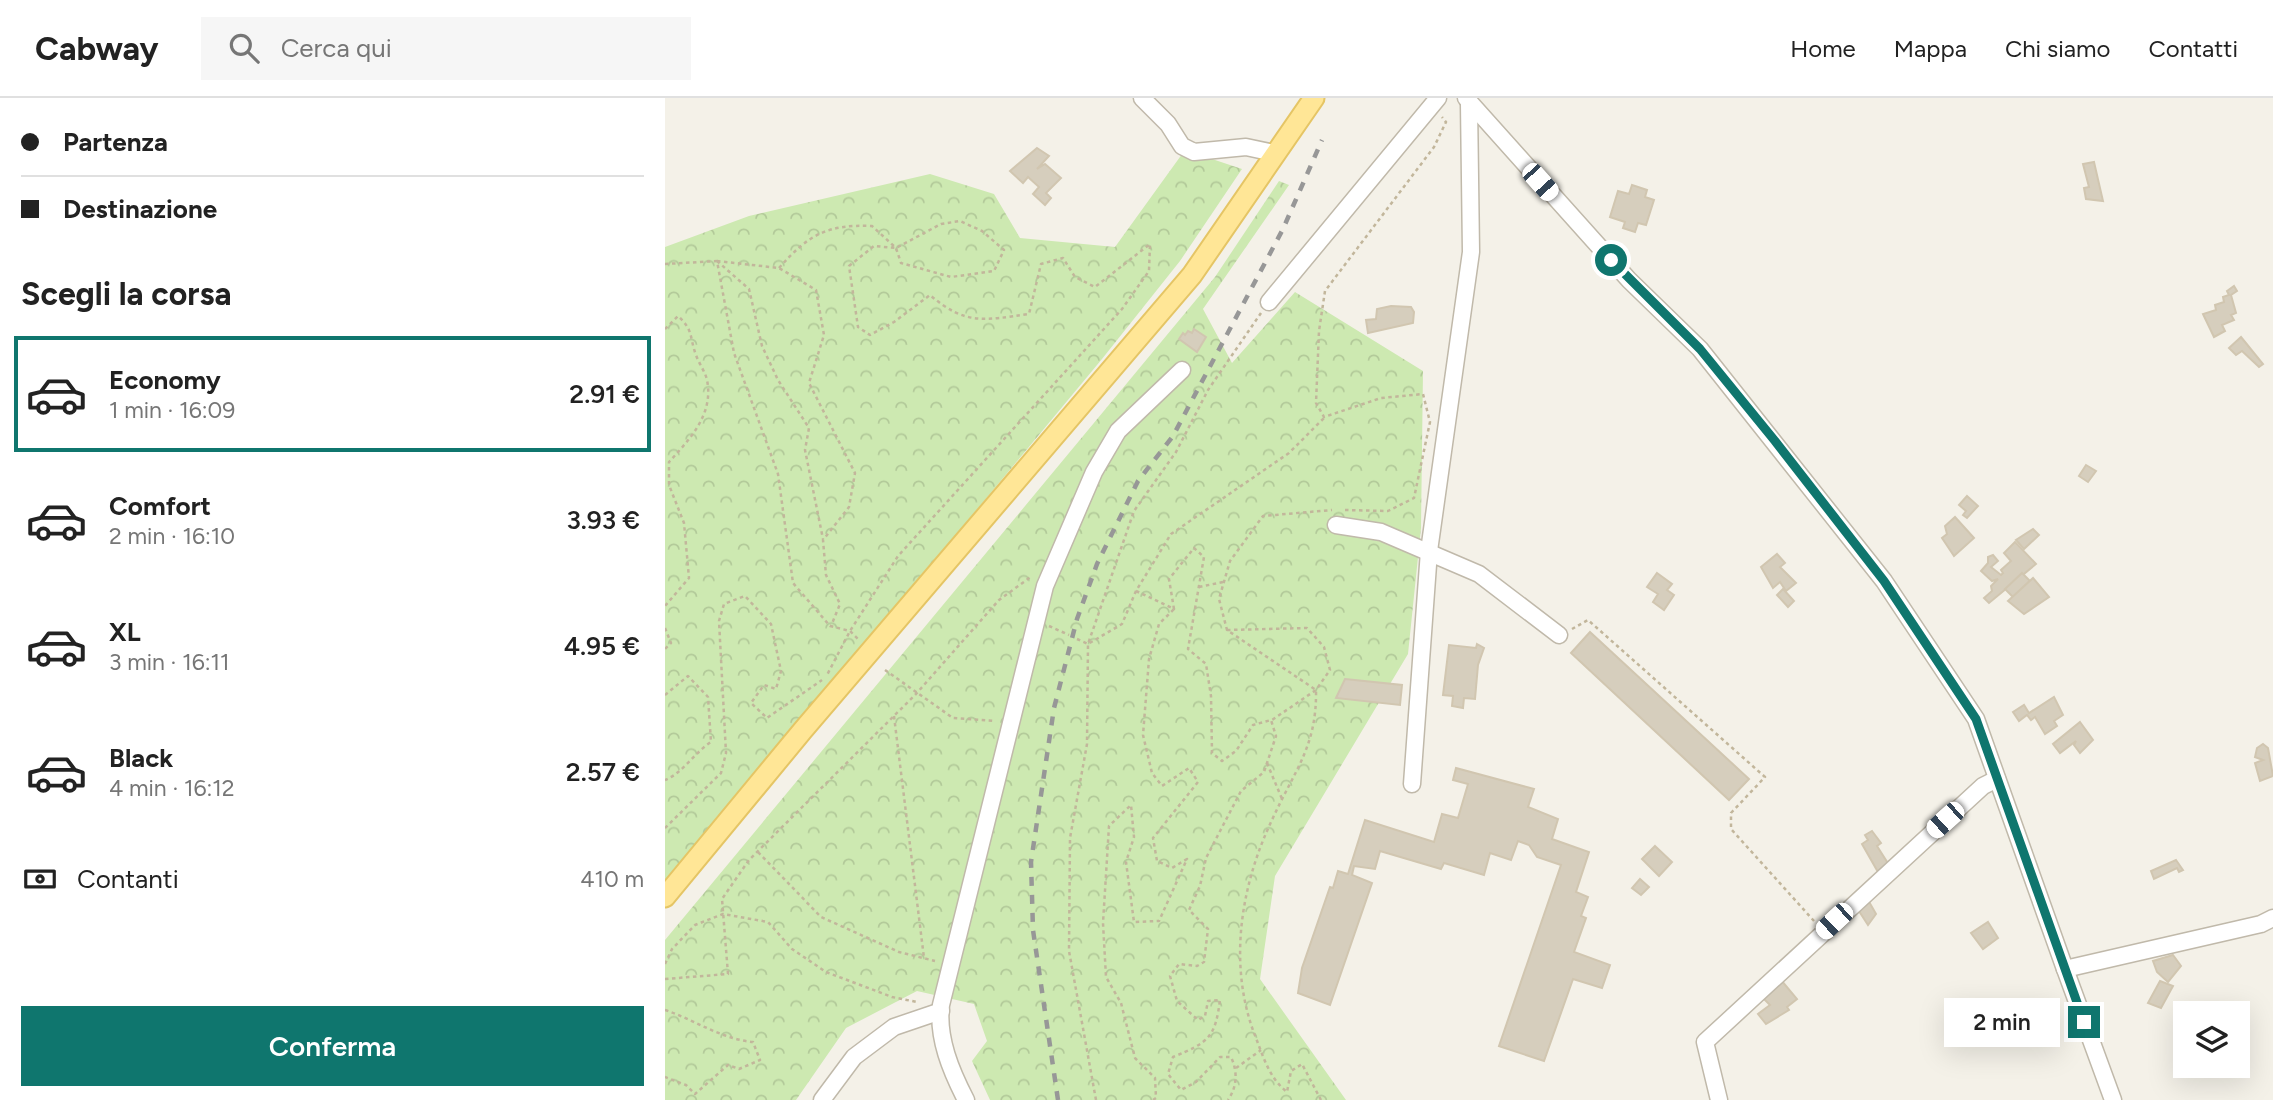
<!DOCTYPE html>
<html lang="it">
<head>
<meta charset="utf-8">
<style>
  :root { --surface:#fff; --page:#f6f6f6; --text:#222; --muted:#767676; --line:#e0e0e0; --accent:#0f766e }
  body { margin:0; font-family:Figtree,sans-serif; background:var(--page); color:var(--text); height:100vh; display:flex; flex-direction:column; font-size:26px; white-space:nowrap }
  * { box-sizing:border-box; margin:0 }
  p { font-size:23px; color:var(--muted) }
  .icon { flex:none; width:38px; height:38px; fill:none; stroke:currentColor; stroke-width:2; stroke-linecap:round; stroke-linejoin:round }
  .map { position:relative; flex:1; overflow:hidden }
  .panel { display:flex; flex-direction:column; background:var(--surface); width:665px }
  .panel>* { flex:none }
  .guide { display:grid; align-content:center; height:154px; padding:0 21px; background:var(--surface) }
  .tools { position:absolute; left:1508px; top:903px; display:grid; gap:14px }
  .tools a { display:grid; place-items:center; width:77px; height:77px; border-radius:0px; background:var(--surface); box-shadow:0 7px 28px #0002; font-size:35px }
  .end { position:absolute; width:32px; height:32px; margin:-16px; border:9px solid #0f766e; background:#fff; box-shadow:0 0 0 4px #fff }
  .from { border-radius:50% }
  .bubble { position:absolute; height:49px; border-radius:0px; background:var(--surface); box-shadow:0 7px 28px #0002; font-size:23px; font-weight:600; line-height:49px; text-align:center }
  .car { position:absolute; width:21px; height:42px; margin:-21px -10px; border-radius:9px; box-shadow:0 0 5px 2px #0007; background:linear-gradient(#fff 24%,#345 0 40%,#fff 0 76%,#345 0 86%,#fff 0) }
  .guide b { display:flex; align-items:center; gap:24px; height:66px; font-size:26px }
  .guide b+b { border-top:2px solid var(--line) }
  .guide i { width:18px; height:18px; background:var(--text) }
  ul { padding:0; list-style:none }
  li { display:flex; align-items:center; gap:21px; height:116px; margin:0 14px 10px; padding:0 7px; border:4px solid transparent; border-radius:0px }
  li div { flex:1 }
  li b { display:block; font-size:26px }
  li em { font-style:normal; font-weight:600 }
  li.on { border-color:var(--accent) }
  li>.icon { width:63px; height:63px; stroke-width:1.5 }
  h2 { padding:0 21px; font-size:32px; line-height:84px }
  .pay { display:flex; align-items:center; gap:18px; height:77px; padding:0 21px; font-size:26px }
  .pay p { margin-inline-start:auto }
  .cta { display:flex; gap:14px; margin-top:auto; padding:14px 21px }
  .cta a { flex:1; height:80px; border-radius:0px; background:var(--accent); color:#fff; font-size:28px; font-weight:600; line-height:80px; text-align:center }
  header { display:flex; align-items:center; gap:42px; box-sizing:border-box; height:98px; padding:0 35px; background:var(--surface); border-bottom:2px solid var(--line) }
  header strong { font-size:33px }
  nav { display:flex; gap:38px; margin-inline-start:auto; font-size:24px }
  .search { width:490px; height:63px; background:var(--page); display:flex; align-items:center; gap:18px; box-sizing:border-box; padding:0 24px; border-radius:0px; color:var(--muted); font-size:26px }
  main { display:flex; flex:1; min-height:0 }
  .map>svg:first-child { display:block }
  .forest { fill:url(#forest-crowns) }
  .building { fill:#d6cebd; stroke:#d1c6b0; stroke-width:2 }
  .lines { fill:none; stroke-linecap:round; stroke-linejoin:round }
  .minor-casing { stroke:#c0b9aa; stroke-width:19 }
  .major-casing { stroke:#e5c565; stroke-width:23 }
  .path { stroke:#c2b69b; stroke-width:2.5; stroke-dasharray:3.5 3.5; stroke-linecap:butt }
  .minor { stroke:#fff; stroke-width:16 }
  .major { stroke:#ffe696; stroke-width:19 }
  .rail { stroke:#979797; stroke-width:4.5; stroke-dasharray:9 9; stroke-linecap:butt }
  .route { stroke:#0f766e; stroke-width:9 }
</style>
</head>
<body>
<header>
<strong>Cabway</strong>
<div class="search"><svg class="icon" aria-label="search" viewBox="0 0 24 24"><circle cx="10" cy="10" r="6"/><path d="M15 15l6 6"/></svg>Cerca qui</div>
<nav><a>Home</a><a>Mappa</a><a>Chi siamo</a><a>Contatti</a></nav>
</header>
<main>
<section class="panel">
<div class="guide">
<b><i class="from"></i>Partenza</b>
<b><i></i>Destinazione</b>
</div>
<h2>Scegli la corsa</h2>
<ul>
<li class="on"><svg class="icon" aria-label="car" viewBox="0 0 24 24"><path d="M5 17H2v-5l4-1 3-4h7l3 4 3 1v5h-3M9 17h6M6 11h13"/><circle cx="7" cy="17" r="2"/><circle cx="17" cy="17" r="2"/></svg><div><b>Economy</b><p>1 min · 16:09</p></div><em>2.91 €</em></li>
<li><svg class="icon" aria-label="car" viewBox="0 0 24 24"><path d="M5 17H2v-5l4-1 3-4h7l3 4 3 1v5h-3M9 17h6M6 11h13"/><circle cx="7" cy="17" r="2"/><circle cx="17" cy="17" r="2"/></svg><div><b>Comfort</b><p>2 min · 16:10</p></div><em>3.93 €</em></li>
<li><svg class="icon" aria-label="car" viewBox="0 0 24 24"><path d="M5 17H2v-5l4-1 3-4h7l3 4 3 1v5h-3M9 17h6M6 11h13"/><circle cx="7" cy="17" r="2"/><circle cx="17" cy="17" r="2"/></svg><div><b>XL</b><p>3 min · 16:11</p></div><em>4.95 €</em></li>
<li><svg class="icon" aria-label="car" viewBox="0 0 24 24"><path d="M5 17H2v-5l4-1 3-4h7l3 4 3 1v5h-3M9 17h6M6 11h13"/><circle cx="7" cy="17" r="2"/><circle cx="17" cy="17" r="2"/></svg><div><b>Black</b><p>4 min · 16:12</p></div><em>2.57 €</em></li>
</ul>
<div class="pay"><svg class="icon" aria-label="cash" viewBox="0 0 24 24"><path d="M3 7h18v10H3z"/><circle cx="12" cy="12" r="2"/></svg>Contanti<p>410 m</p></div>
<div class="cta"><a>Conferma</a></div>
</section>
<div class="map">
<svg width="1608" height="1002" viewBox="0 0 1608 1002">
  <defs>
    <pattern id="forest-crowns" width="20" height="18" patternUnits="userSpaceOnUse" patternTransform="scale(1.75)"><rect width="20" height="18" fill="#cde9b1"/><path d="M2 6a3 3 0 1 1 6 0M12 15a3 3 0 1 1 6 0" fill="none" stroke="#b2c999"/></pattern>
  </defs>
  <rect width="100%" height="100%" fill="#f4f1e8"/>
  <g class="forest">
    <path d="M520 52 577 71 515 163 437 261 0 787V149L84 118 265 76 329 96 355 140 450 149Z"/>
    <path d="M614 83 624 87 538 211 567 265 630 194 758 273 756 430 743 556 610 778 595 881 681 1002H325L307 963 322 943 309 906 252 893 181 930 131 1002H0V842L550 179Z"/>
  </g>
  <g class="building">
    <path d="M372 50 384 58 372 71 380 66 396 80 381 95 386 100 380 107 368 96 374 89 363 79 358 85 345 73Z"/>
    <path d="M1429 64 1438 103 1421 101 1419 90 1424 89 1418 66Z"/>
    <path d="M967 87 982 92 980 99 989 102 981 127 973 125 970 134 958 130 960 124 945 119 953 93 964 96Z"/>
    <path d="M1569 188 1572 193 1566 197 1571 215 1566 217 1569 222 1557 227 1560 233 1549 239 1538 216 1551 212 1550 207 1559 204 1558 199 1564 197 1562 193Z"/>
    <path d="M726 208 746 209 749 214 748 225 703 235 701 222 711 221 712 211Z"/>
    <path d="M529 231 541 239 532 254 514 241 518 235 520 237 523 233 527 235Z"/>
    <path d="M1576 239 1598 266 1594 269 1577 253 1571 257 1564 250Z"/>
    <path d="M1421 367 1431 373 1423 384 1414 378Z"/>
    <path d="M1302 398 1313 408 1302 420 1298 417 1301 413 1294 407Z"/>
    <path d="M1290 419 1309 440 1289 458 1277 440 1282 436 1280 428Z"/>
    <path d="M1368 431 1374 437 1359 451 1351 442Z"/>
    <path d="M1350 444 1371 466 1324 505 1319 500 1327 493 1326 488 1333 481 1327 483 1316 473 1323 465V459L1328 457 1333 463 1326 469 1336 477 1338 475 1336 472 1346 463 1339 455Z"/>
    <path d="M1112 456 1120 465 1115 469 1131 485 1121 493 1115 484 1108 490 1096 469Z"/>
    <path d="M992 475 1007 486 1002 492 1009 497 999 512 988 504 993 496 982 489Z"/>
    <path d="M1357 475 1365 483 1348 499 1340 491Z"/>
    <path d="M1368 480 1384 499 1359 516 1343 503Z"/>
    <path d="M1118 491 1129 503 1123 509 1112 497Z"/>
    <path d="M925 534 1084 681 1064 702 906 555Z"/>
    <path d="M812 546 819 550 813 567 810 601 799 600 798 610 787 608 788 598 778 597 784 547 811 550Z"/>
    <path d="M680 581 737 587 735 607 671 600Z"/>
    <path d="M1389 599 1398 617 1389 623 1392 628 1380 636 1370 619 1366 622 1362 617 1354 623 1348 614 1359 607 1364 615Z"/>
    <path d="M1415 624 1428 642 1415 655 1409 647 1411 643 1395 655 1388 646Z"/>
    <path d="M1598 646 1603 650 1608 678 1595 683 1590 665 1598 662 1590 659 1592 650Z"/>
    <path d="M791 670 869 691 863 709 893 721 887 741 924 754 911 794 923 799 916 818 921 820 909 854 945 867 937 890 908 881 879 963 834 948 896 767 872 759 864 747 853 743 846 762 825 755 819 777 779 765 776 771 715 753 710 771 689 768 687 777 707 785 665 907 633 895 637 870 665 789 668 790 673 773 683 776 700 722 769 744 777 716 793 720 803 686 788 682Z"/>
    <path d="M1207 733 1216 745 1212 748 1224 767 1213 774 1197 746 1203 742 1200 737Z"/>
    <path d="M990 748 1007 764 994 778 977 761Z"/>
    <path d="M1511 762 1518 772 1514 774 1512 770 1489 781 1486 773Z"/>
    <path d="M975 781 984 789 976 797 967 790Z"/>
    <path d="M1203 802 1211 816 1203 827 1192 810Z"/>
    <path d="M1323 824 1333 840 1318 851 1306 835Z"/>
    <path d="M1508 857 1516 868 1503 884 1492 874 1488 863Z"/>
    <path d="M1116 882 1132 901 1122 909 1124 912 1101 926 1093 916 1105 907 1097 899Z"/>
    <path d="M1495 883 1508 888 1496 910 1483 905Z"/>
  </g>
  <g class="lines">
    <defs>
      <g id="minor">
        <path d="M477 0 503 26 517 48 529 54 581 49 609 55"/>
        <path d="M801 0 964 182 1035 251 1219 483 1311 621 1400 871 1596 826 1608 820"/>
        <path d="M604 204 773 0"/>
        <path d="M671 427 716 434 814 476 894 537"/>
        <path d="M747 686 764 453 806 154 804 6"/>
        <path d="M1400 871 1448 1002"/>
        <path d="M157 1002 189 959 229 929 276 913"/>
        <path d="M301 1002C286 973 272 940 276 907L380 488 429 374 453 333 517 272"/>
        <path d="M1054 1002 1040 944 1318 688 1332 681"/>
      </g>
      <path id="major" d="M0 799 138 632 527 177 649 0"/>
    </defs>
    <use href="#minor" class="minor-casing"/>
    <use href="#major" class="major-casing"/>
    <g class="path">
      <path d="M52 163 114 170 151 192 159 237 144 285 190 375 184 409 158 442 161 477 175 506 166 528"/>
      <path d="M52 163 84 191 97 248 113 282 144 330 140 352 158 441"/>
      <path d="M0 166 52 163 69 255 113 376 128 485 165 528 185 533 193 541"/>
      <path d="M114 170C143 137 162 126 207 128L231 150 236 165 286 179 329 173 339 152 317 133 295 123 276 126 231 150 209 148 184 168 193 229 205 237 229 224 265 197C301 228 320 222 364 216L376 166 398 160 410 179 430 189 485 146 484 173 457 211 233 458 185 533 162 577"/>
      <path d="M0 231 13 218C29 233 24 238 31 257 34 266 40 273 42 282 49 316 25 341 4 364V387L19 425 24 480 0 508"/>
      <path d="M680 412 723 413 749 400 765 324 758 296 716 300 659 319 651 305 654 233 660 193 769 49 781 24 777 19"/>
      <path d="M534 489 558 484"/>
      <path d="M471 493 509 511 504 481 529 450 539 459 523 551 541 566 546 598 547 655 557 663 571 653 588 627 606 622 611 638 599 674 576 693 541 760 535 788 524 812 543 831 539 864 532 868 514 866 505 878 512 903 533 922 540 918 543 903 555 902C550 940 544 944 508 959L503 976 516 992 531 984 555 959H566C573 974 572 989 563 1002"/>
      <path d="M384 528 404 537"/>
      <path d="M0 530 6 545 0 551"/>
      <path d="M907 531 923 522 1100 679 1066 715V731L1149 823"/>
      <path d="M562 532 642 530 659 549 665 572 651 592 607 622"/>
      <path d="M412 541 423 546 457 526 471 493 506 436 624 355 659 320"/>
      <path d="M220 572 288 620 330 623"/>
      <path d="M0 597 23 578 43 599 46 644C29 655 18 675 0 682"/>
      <path d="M229 618 259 860"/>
      <path d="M602 665 617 701"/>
      <path d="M0 730 56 675 61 655 54 523 59 506 80 498 106 526 116 573 111 591 99 587 86 605 102 620 157 582"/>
      <path d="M93 754 156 819 234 854 270 863"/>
      <path d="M0 866 7 851 30 827 58 816 103 824 127 851 161 874 227 899 252 904"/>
      <path d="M0 881 63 876 57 801 84 762 251 596 334 502 367 478"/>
      <path d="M0 912C30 922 56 941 88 944L95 962 74 971 63 967 30 996 21 987 0 979"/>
      <path d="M571 970 596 952"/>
      <path d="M431 1002 404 853 405 740 422 646 423 546 469 413 511 354 543 292 596 215"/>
      <path d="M488 1002 491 1000 490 980 470 960 456 905 441 879 438 825 444 728 466 707 469 739 461 764 469 824 494 823 522 761 507 770 492 763 488 740 533 684 524 670 497 688 487 675 478 637 484 561 494 526 509 511"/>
      <path d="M656 1002 637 966 626 973 622 994C603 979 598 957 589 935 563 865 576 787 607 722 629 673 652 649 651 592L562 532 554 501 565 463 598 418 667 412"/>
    </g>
    <use href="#minor" class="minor"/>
    <use href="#major" class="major"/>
    <path class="rail" d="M393 1002 368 832 366 764 389 610 412 521 432 466 473 383 508 338 618 131 657 42"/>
  </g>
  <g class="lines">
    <path class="route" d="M946 162 1035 251 1110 343 1219 483 1311 621 1419 924"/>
  </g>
</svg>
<div class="tools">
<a><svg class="icon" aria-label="layers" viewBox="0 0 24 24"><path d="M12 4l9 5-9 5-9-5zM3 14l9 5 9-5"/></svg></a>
</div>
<i class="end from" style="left:946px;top:162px"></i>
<i class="end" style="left:1419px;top:924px"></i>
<div class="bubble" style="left:1279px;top:900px;width:116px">2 min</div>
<i class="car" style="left:875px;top:84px;rotate:138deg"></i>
<i class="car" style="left:1280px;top:722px;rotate:228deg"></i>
<i class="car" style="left:1169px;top:823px;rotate:227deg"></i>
</div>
</main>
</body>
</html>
